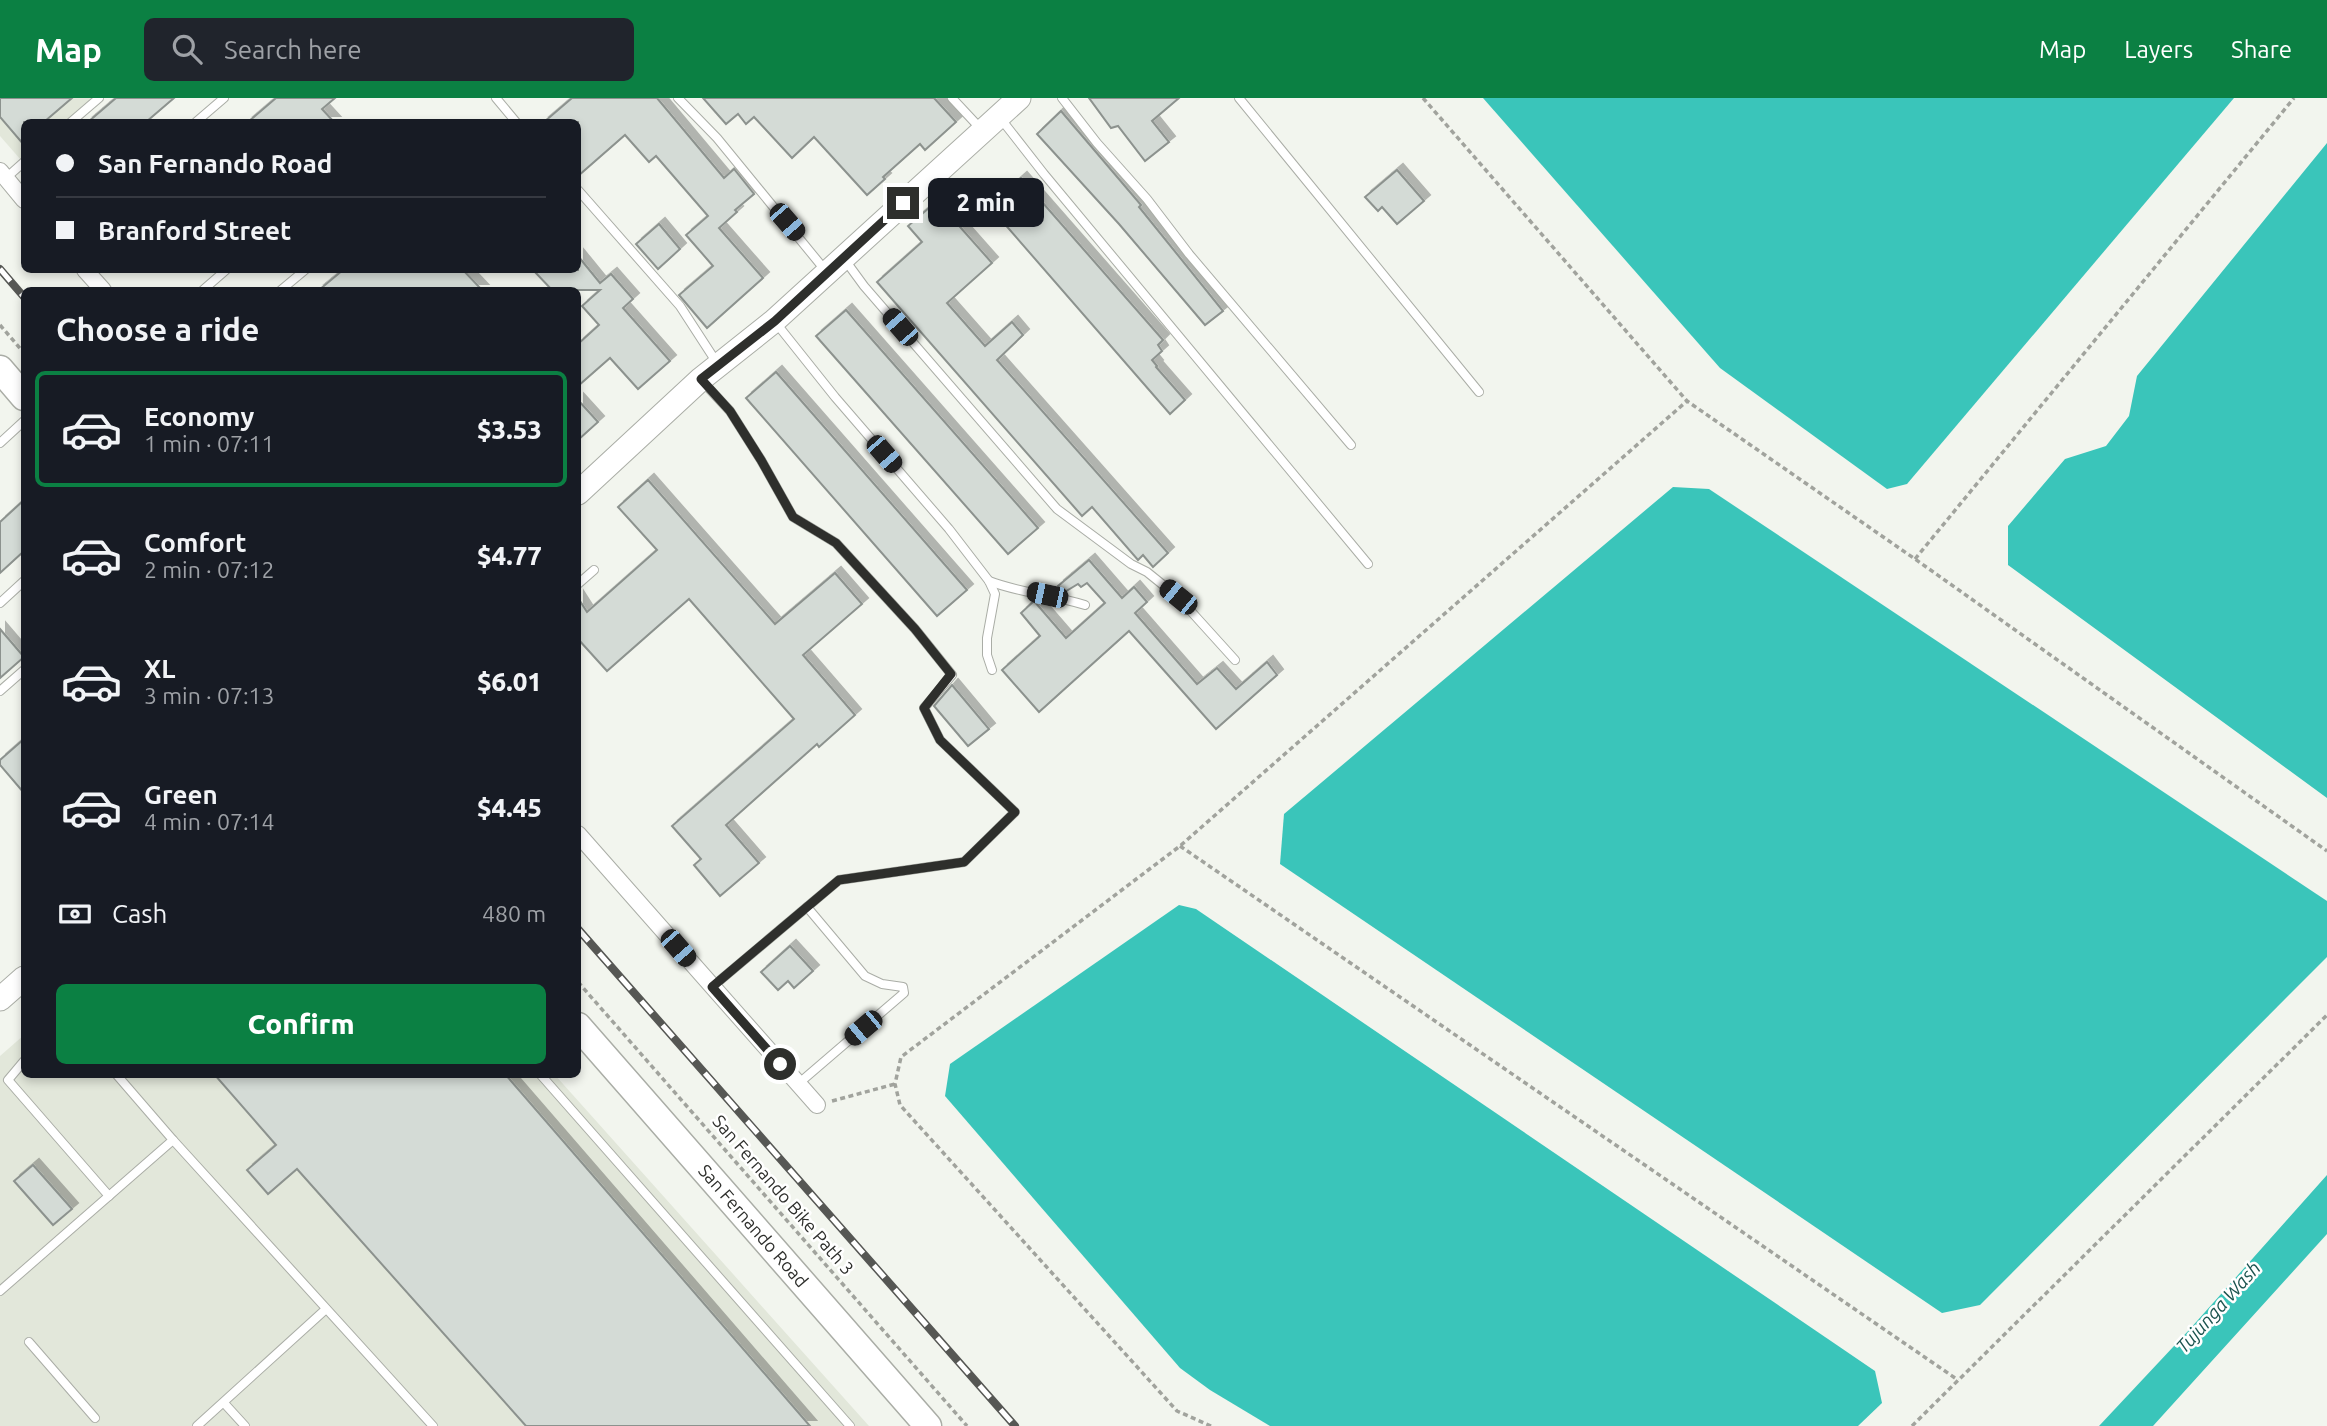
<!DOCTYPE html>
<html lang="en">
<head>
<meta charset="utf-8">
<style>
  :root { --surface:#171b24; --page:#20242c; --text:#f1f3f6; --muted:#9ea1a6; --line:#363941; --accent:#0b8043 }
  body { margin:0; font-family:Ubuntu,sans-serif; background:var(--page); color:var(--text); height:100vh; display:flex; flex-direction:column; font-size:26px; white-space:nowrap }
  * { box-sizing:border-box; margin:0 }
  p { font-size:23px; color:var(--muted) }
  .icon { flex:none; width:38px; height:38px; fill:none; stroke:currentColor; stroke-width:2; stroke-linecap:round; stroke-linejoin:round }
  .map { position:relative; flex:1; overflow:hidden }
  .details { position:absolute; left:21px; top:189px; width:560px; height:791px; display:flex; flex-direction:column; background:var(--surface); border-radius:10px; box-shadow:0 4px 10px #0003 }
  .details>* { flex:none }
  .banner { position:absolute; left:21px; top:21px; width:560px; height:154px; border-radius:10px; box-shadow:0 4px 10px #0003; display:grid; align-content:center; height:154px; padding:0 35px; background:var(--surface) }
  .end { position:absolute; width:32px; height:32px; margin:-16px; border:9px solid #2e2f2c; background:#fff; box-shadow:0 0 0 4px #fff }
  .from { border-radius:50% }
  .bubble { position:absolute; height:49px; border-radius:10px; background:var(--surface); box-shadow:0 4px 10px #0003; font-size:23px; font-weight:800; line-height:49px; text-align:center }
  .car { position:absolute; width:21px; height:42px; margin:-21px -10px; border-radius:9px; box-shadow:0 0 5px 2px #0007; background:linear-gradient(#222 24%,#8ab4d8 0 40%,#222 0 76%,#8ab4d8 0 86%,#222 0) }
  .banner b { display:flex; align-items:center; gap:24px; height:66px; font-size:26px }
  .banner b+b { border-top:2px solid var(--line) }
  .banner i { width:18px; height:18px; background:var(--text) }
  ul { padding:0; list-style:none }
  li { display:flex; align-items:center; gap:21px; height:116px; margin:0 14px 10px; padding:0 21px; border:4px solid transparent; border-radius:10px }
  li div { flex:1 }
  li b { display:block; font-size:26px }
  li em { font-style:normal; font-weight:800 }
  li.active { border-color:var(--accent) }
  li>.icon { width:63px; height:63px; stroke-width:1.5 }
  h2 { padding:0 35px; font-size:32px; line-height:84px }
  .pay { display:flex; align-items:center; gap:18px; height:77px; padding:0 35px; font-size:26px }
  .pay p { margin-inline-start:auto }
  .primary-button { display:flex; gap:14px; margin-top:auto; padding:14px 35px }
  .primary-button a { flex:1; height:80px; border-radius:10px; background:var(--accent); color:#fff; font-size:28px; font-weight:800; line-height:80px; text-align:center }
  header { display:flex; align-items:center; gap:42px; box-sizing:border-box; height:98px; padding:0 35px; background:var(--accent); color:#fff }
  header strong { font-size:33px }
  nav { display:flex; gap:38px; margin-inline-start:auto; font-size:24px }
  .search { width:490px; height:63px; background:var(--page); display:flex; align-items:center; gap:18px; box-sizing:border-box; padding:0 24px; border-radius:10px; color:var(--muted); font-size:26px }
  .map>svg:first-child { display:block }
  .built { fill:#e2e7da }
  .water { fill:#3ac5ba }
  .building { fill:#d4dbd6; stroke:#8c928e; stroke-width:2; filter:url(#shadow) }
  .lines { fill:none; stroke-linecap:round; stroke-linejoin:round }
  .lane-casing { stroke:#aaada6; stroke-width:10 }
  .street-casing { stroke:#aaada6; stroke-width:18 }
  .secondary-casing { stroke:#aaada6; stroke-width:25 }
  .primary-casing { stroke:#aaada6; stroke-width:29 }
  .path { stroke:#a1a39d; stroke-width:3.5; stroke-dasharray:5 3.5; stroke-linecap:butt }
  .lane { stroke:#fff; stroke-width:8 }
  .street { stroke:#fff; stroke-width:16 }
  .secondary { stroke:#fff; stroke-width:23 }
  .primary { stroke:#fff; stroke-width:26 }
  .rail-casing { stroke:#565754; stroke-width:8 }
  .rail { stroke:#fff; stroke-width:5; stroke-dasharray:16; stroke-linecap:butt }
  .route { stroke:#2e2f2c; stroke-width:9 }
  .labels { text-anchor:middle; stroke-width:5; stroke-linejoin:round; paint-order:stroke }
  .street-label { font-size:18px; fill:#2e2f2c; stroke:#fff }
  .water-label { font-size:19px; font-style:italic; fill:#1c544f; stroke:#fff }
</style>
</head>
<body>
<header>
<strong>Map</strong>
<div class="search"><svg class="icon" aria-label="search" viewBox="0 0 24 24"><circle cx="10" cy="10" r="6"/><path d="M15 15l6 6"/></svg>Search here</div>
<nav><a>Map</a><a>Layers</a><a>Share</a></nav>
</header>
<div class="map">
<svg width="2327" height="1328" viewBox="0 0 2327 1328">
  <defs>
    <filter id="shadow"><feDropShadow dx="6" dy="-6" stdDeviation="0" flood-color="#0004"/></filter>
  </defs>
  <rect width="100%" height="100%" fill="#f2f5ee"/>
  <g class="built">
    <path d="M0 0H94L65 24H24V58L21 62 0 38Z"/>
    <path d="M24 937V976L555 977 869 1328H0V958Z"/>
  </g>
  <g class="water">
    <path d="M1483 0H2234L1907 386 1887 391 1720 270Z"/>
    <path d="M2327 45V700L2008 467V428L2065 361 2106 348 2129 318 2137 278Z"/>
    <path d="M1673 389 1709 391 2327 803V859L1980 1207 1942 1215 1280 766 1284 716Z"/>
    <path d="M1179 807 1196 811 1875 1273 1882 1305 1858 1328H1270L1210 1292 1180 1270 945 998 950 966Z"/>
    <path d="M2327 1077V1136L2153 1328H2099L2189 1232Z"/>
  </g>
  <g class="building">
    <path d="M0 0H72L44 24H24V47L0 19Z"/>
    <path d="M116 0H174L146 24H88Z"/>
    <path d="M276 0H335L322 11 334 24H248Z"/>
    <path d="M572 0H657L724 80 734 71 754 96 735 112 737 114 719 130 763 180 707 230 679 197 713 168 686 137 708 118 656 58 649 64 625 37 578 78V24H544Z"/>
    <path d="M703 0H934L956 24 925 52 920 46 883 79 885 81 867 97 814 39 792 60 754 19 746 26 738 16 726 26Z"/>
    <path d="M1089 0H1179L1152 23 1169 44 1145 63 1118 28 1111 30Z"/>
    <path d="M1061 13 1141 107 1139 109 1223 213 1205 227 1119 126 1037 36Z"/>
    <path d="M1397 72 1424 103 1397 126 1382 109 1378 113 1365 99Z"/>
    <path d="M1021 80 1163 242 1158 247 1162 253 1152 262 1157 268 1156 269 1185 302 1170 316 989 108Z"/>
    <path d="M937 103 992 165 947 205 985 248 1012 224 1023 237 997 262 1168 455 1153 469 1143 457 1138 462 1092 409 1082 418 877 184 922 144 908 128Z"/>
    <path d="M659 126 680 151 658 171 636 146Z"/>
    <path d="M578 158 600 185 611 176 633 201 623 210 670 263 638 291 610 260 578 288V246L599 227 582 208 600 192H552L533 172H578Z"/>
    <path d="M343 172H463L482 192H319Z"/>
    <path d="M846 212 1038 430 1008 456 816 238Z"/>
    <path d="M776 274 967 492 937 518 746 300Z"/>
    <path d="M578 302 598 324 578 342Z"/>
    <path d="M648 382 775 526 835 475 862 506 803 557 855 617 819 649 817 646 726 727 759 765 720 798 694 767 701 761 672 728 794 621 689 501 607 573 578 541V500L587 514 657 452 618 409Z"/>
    <path d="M24 402V453L0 475V424Z"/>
    <path d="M1089 462 1122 500 1134 489 1147 504 1135 515 1197 586 1217 570 1236 591 1267 564 1277 577 1216 631 1129 533 1039 614 1002 572 1040 538 1021 515 1034 503 1066 540 1105 505 1087 485 1081 489 1078 486 1063 495 1058 488Z"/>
    <path d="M0 531 24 559 0 580Z"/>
    <path d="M952 587 989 631 968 648 934 608Z"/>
    <path d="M24 641V695L0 667V662Z"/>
    <path d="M790 848 813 873 794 890 788 883 778 892 761 874Z"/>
    <path d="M214 976H505L810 1328H526L297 1071 268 1096 247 1072 276 1047Z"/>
    <path d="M33 1067 72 1111 53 1127 14 1083Z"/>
  </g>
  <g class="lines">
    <defs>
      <g id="lane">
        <path d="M496 0 516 24"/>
        <path d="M678 0 717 40 825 172"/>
        <path d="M952 0 980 30"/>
        <path d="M1062 0 1097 45 1147 101 1189 156 1351 347"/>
        <path d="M1239 0 1479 294"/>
        <path d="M1001 21 1044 76 1368 466"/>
        <path d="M71 24 99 0"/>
        <path d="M196 24 224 0"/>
        <path d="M6 80 24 64"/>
        <path d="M578 92 680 208 717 265"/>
        <path d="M845 162 864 188 1057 411 1131 466 1147 474 1178 499 1235 562"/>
        <path d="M203 192 226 172"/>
        <path d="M281 192 305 172"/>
        <path d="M776 225 835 299 949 431 989 483 995 496 987 540V557L992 572"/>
        <path d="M703 284 730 313 761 362 793 419 836 445 915 531 952 577 924 610 940 642 1015 714 964 764 839 782 712 889"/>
        <path d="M0 345 24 323"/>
        <path d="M989 483C1020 495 1053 497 1085 507"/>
        <path d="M578 486 594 472"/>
        <path d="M0 505 24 483"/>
        <path d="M0 593 24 572"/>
        <path d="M24 963 8 982 109 1098"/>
        <path d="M116 976 173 1042"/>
        <path d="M540 976 850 1328"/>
        <path d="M798 986 904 895 903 889 882 886 865 878 807 809"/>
        <path d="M0 1193 173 1042 433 1328"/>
        <path d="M29 1244 95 1320"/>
        <path d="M224 1305 245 1328"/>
        <path d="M197 1328 326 1211"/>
      </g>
      <g id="street">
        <path d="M0 73 24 102"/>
        <path d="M85 172 103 192"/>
        <path d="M578 736 817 1007"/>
      </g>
      <g id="secondary">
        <path d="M578 395 701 281 774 223 1019 0"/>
        <path d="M0 901 24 880"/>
      </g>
      <g id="primary">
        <path d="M0 271 24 299"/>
        <path d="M578 928 928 1328"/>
      </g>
    </defs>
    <use href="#lane" class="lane-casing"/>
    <use href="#street" class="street-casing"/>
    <use href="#secondary" class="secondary-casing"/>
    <use href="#primary" class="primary-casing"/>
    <g class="path">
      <path d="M1423 0 1687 303 1915 461 2327 753"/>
      <path d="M0 227 24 255"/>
      <path d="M1915 461 2294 0"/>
      <path d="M1180 748 1958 1282"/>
      <path d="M578 884 967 1328"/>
      <path d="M832 1003 895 986"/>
      <path d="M1211 1328 1177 1313 900 1007 895 986 901 959 1180 748 1687 303"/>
      <path d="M1912 1328 2327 917"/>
    </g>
    <use href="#lane" class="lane"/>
    <use href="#street" class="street"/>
    <use href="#secondary" class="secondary"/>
    <use href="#primary" class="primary"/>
    <defs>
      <g id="rail">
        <path d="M0 171 24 199"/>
        <path d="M578 831 1015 1328"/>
      </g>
    </defs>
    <use href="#rail" class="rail-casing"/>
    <use href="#rail" class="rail"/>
  </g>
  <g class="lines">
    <path class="route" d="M780 966 712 889 839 782 964 764 1015 714 940 642 924 610 951 576 915 531 836 445 793 419 761 362 730 313 701 281 775 223 903 105"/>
  </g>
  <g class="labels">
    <g class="street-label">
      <text transform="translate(783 1097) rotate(49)" y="6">San Fernando Bike Path 3</text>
      <text transform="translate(753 1128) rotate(49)" y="6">San Fernando Road</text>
    </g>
    <g class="water-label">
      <text transform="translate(2218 1209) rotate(-48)" y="7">Tujunga Wash</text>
    </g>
  </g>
</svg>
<i class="end from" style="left:780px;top:966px"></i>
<i class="end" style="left:903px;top:105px"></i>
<div class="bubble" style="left:928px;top:80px;width:116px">2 min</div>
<i class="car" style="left:787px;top:124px;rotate:139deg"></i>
<i class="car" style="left:900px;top:229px;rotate:319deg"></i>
<i class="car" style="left:884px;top:356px;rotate:139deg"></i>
<i class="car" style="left:1047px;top:497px;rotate:282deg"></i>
<i class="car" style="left:1178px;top:499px;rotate:309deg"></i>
<i class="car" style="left:678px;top:850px;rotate:139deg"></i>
<i class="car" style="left:863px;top:930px;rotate:230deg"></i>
<div class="banner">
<b><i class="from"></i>San Fernando Road</b>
<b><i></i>Branford Street</b>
</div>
<section class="details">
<h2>Choose a ride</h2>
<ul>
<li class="active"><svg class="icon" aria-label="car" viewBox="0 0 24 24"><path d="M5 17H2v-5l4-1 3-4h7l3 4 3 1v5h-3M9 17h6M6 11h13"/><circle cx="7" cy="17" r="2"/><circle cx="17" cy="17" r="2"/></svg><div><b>Economy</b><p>1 min · 07:11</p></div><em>$3.53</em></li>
<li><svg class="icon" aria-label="car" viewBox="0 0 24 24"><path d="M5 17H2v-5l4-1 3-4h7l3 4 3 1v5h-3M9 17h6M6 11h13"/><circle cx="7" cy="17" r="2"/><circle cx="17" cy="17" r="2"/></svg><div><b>Comfort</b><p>2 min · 07:12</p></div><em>$4.77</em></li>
<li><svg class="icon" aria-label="car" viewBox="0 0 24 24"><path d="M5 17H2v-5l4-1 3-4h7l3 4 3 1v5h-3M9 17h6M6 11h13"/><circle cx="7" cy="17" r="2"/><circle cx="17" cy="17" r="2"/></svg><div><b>XL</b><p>3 min · 07:13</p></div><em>$6.01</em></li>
<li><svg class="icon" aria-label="car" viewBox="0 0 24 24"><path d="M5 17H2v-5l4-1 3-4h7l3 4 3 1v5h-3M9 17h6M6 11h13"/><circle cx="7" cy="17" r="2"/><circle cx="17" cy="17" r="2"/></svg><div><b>Green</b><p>4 min · 07:14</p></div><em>$4.45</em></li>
</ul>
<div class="pay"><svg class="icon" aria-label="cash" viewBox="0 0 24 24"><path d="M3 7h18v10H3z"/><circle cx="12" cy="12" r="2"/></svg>Cash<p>480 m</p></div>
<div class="primary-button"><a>Confirm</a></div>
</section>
</div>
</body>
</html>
